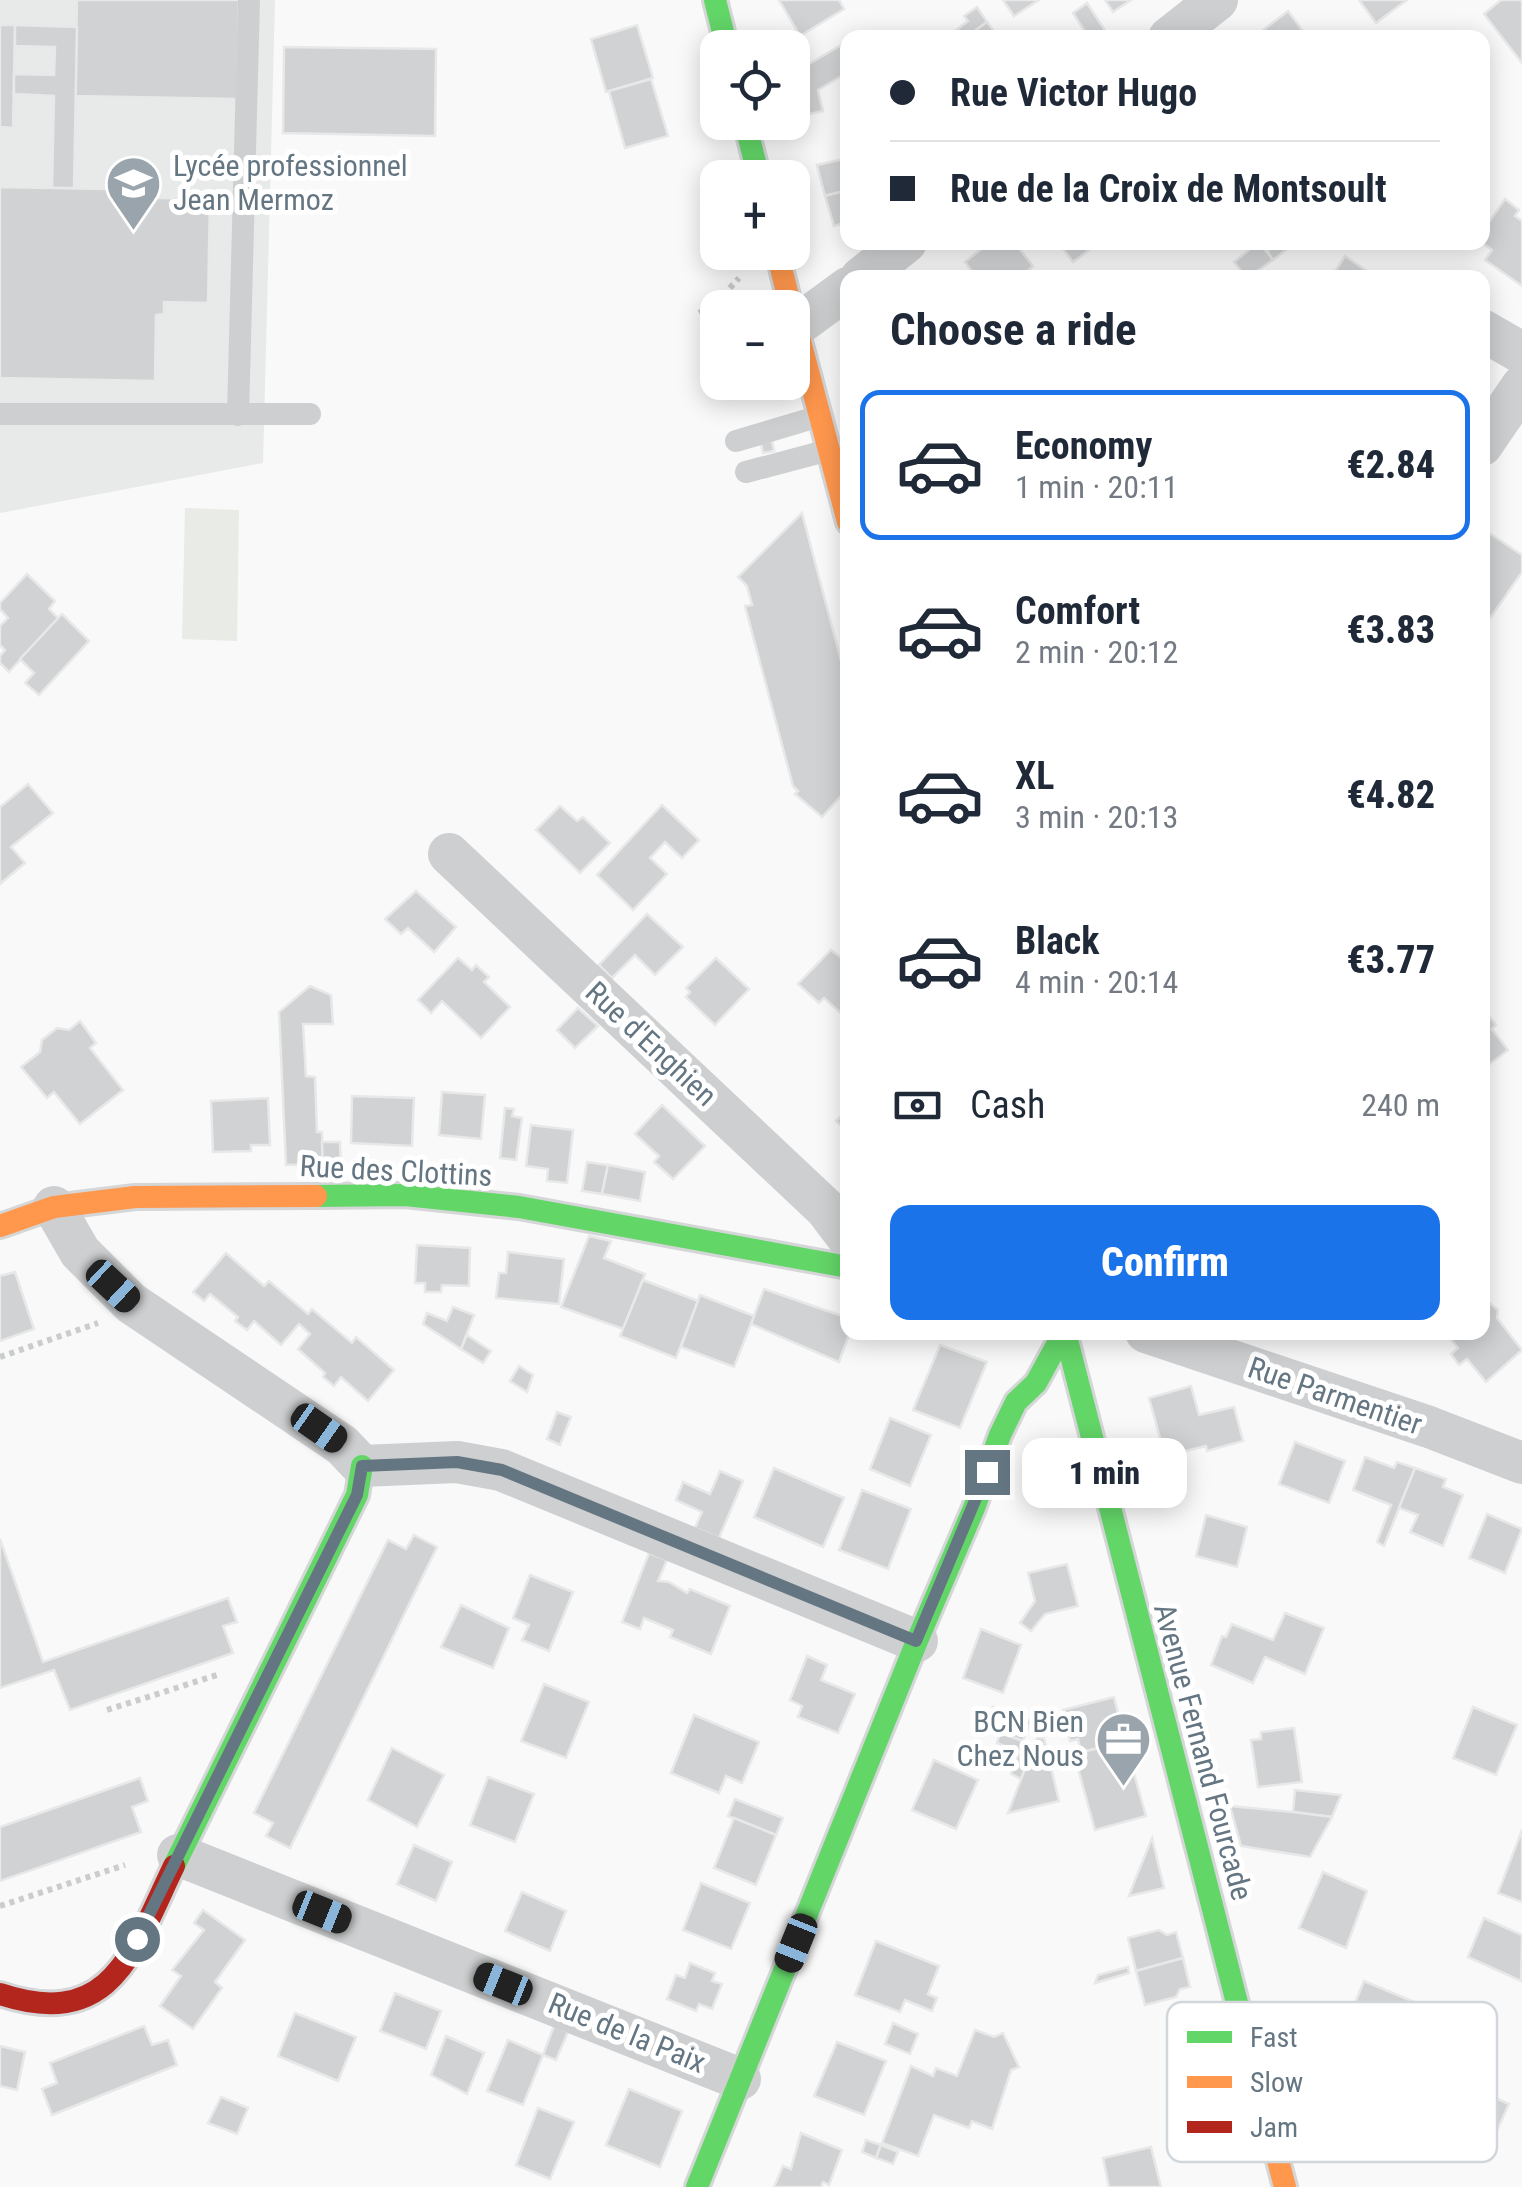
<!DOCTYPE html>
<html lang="en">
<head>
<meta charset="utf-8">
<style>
  :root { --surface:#fff; --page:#f2f2f3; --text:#1f2937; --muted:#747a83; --line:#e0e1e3; --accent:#1a73e8 }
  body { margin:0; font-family:"Roboto Condensed",sans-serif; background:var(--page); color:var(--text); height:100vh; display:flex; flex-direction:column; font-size:38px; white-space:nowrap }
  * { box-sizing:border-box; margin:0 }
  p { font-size:32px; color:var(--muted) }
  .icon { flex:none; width:55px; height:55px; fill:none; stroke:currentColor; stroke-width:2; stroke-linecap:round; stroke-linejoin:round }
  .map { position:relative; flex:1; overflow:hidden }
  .sheet { position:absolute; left:840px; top:270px; width:650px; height:1070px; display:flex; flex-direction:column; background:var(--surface); border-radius:20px; box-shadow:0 5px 25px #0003 }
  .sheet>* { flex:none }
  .top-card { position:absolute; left:840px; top:30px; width:650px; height:220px; border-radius:20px; box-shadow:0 5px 25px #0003; display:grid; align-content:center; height:220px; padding:0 50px; background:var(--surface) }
  .fabs { position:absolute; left:700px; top:30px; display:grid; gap:20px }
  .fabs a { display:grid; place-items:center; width:110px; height:110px; border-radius:20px; background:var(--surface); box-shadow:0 5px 25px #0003; font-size:50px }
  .end { position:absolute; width:45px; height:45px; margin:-22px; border:12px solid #657683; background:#fff; box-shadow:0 0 0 5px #fff }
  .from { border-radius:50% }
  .bubble { position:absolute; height:70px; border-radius:20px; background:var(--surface); box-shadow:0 5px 25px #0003; font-size:32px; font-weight:800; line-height:70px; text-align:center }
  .car { position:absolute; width:30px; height:60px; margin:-30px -15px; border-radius:12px; box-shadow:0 0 8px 2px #0007; background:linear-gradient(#222 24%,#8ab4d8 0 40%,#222 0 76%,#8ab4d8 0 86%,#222 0) }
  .top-card b { display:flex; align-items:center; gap:35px; height:95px; font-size:38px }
  .top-card b+b { border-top:2px solid var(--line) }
  .top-card i { width:25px; height:25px; background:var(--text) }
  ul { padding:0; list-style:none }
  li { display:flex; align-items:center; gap:30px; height:150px; margin:0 20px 15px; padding:0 30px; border:5px solid transparent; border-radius:20px }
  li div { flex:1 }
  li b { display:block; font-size:38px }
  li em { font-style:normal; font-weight:800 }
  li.current { border-color:var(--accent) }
  li>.icon { width:90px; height:90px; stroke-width:1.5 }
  h2 { padding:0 50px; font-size:45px; line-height:120px }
  .pay { display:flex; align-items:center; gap:25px; height:110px; padding:0 50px; font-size:38px }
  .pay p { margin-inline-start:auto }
  .cta { display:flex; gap:20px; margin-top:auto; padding:20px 50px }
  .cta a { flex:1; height:115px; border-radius:20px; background:var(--accent); color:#fff; font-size:40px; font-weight:800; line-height:115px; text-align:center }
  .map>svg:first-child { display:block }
  .built { fill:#e8e9e9 }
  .green { fill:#e8ebe6 }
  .building { fill:#d0d2d3; stroke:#e8e8e8; stroke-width:2.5 }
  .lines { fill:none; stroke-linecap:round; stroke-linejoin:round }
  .fast-casing { stroke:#d5d6d7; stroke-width:28 }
  .slow-casing { stroke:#d5d6d7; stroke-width:28 }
  .jam-casing { stroke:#d5d6d7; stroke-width:28 }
  .path { stroke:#cbcccd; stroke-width:6; stroke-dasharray:5 5; stroke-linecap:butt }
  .lane { stroke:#cecfd0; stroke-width:22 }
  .street { stroke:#cecfd0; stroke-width:42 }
  .fast { stroke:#63d668; stroke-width:22 }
  .slow { stroke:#ff974d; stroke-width:22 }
  .jam { stroke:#b3261e; stroke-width:22 }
  .route { stroke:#657683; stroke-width:12 }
  .labels { text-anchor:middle; stroke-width:10; stroke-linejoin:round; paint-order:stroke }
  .poi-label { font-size:30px; fill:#657683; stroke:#fff; text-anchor:start }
  .street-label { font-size:30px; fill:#657683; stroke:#fff }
  .key { fill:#fff; stroke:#d1d6da; stroke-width:2.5 }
  .key-label { font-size:28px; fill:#657683 }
</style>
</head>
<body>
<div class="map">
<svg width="1522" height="2187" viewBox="0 0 1522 2187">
  <rect width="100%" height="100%" fill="#f9f9f9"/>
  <path class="built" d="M0 0H275L263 463 0 513Z"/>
  <path class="green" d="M185 508 239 510 237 641 182 639Z"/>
  <g class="building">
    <path d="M77 0H239L237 99 75 96Z"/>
    <path d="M779 0H839L844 9 800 36Z"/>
    <path d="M1003 0H1039L1014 16Z"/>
    <path d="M1105 0H1131L1113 12Z"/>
    <path d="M1359 0H1407L1376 23Z"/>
    <path d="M1501 0H1522V63L1484 14Z"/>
    <path d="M1087 3 1106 32 1098 38H1089L1073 13Z"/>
    <path d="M977 7 987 22 965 38H946L968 21 964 16Z"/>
    <path d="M1288 11 1308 38H1246L1253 32 1257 35Z"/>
    <path d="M987 22 996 34 991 38H965Z"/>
    <path d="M0 25H15L13 128 0 127Z"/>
    <path d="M15 25 77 27 74 188H52L54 96 14 94V74L54 75 55 47 15 46Z"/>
    <path d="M637 25 653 78 606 92 591 39Z"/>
    <path d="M848 41V72L818 90 823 111 805 115 794 73Z"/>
    <path d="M284 47 436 49 435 136 283 133Z"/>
    <path d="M651 79 668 136 625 148 609 91Z"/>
    <path d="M848 158V190L825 196 817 165Z"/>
    <path d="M0 187 158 190 159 198 210 199 208 303 164 302V314L156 315 155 381 0 378Z"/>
    <path d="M848 190V222L834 226 825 196Z"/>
    <path d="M1505 199 1519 210 1515 216 1522 221V286L1485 260 1492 250 1481 242 1482 232Z"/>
    <path d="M990 242H1014L1033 266 1020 278H977L965 262Z"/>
    <path d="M1058 242H1100L1073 262Z"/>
    <path d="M1259 242 1273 260 1247 278 1234 262Z"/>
    <path d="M1278 242H1296L1273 260 1267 251Z"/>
    <path d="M1345 256 1377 278H1331Z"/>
    <path d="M772 441 774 451 763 453 761 443Z"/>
    <path d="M802 513 848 687V788L822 817 795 794 798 791 793 786 745 606 752 605 747 586 738 577Z"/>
    <path d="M1483 529 1522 555V572L1491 617 1482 611Z"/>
    <path d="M27 574 55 601 49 609 58 618 9 672 0 663V656L5 650 0 645V626L8 618 0 609V603Z"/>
    <path d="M62 614 89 641 39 695 25 683 34 673 20 659Z"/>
    <path d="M28 784 53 813 11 847 25 863 0 884V807Z"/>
    <path d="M662 805 699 840 682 858 665 842 650 858 667 874 633 910 597 875Z"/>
    <path d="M560 806 577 821 583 817 610 843 580 873 536 830Z"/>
    <path d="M416 891 456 927 434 952 408 928 401 934 385 919Z"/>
    <path d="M647 914 683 947 655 975 635 955 612 978 599 965Z"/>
    <path d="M831 950 848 963V1010L843 1015 824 998 819 1003 798 984Z"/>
    <path d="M458 958 472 970 476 965 489 977 484 982 510 1007 481 1038 442 1001 431 1013 418 1000Z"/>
    <path d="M716 958 749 989 715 1025 686 997 690 992 686 988Z"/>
    <path d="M310 986 331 995 333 1024H303L306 1076 315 1077 317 1132H322L323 1164 286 1165 279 1012Z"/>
    <path d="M1482 1007 1496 1025 1492 1029 1508 1050 1482 1070Z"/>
    <path d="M578 1008 598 1026 575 1048 557 1030Z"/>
    <path d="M80 1021 96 1043 90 1048 123 1090 80 1124 54 1092 47 1098 21 1067 40 1052 42 1040 57 1028 69 1030Z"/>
    <path d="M442 1092 485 1095 481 1139 439 1135Z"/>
    <path d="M352 1096 414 1098 412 1146 351 1143Z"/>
    <path d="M268 1098 270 1145H251V1151L213 1152 211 1101Z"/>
    <path d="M662 1105 705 1146 673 1179 654 1162 659 1156 635 1134Z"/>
    <path d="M505 1108 514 1109 512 1116 522 1118 516 1160 500 1158Z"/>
    <path d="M848 1109V1132L836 1121Z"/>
    <path d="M531 1125 573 1130 567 1183 547 1181 548 1169 526 1166Z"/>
    <path d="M322 1142H340L341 1173 323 1174Z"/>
    <path d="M587 1162 608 1165 602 1194 582 1191Z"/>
    <path d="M608 1165 645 1172 640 1201 602 1194Z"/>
    <path d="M589 1236 611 1241 604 1258 645 1274 623 1329 561 1307Z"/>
    <path d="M417 1245 470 1248 469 1286 442 1285 441 1292H425V1283H415Z"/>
    <path d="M508 1252 564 1259 559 1304 496 1298 499 1273H506Z"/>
    <path d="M226 1253 264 1286 269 1281 308 1314 312 1309 352 1343 356 1337 394 1370 368 1401 341 1377 334 1386 323 1377 325 1373 298 1349 310 1334 299 1324 281 1345 254 1321 247 1330 235 1321 238 1317 210 1294 204 1301 193 1292Z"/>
    <path d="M15 1272 34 1329 0 1341V1276Z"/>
    <path d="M643 1280 698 1301 676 1358 620 1336Z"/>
    <path d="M764 1289 848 1318 850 1332 839 1362 751 1324Z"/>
    <path d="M700 1295 754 1316 734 1367 681 1347Z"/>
    <path d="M1482 1297 1498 1310 1497 1318 1522 1350 1486 1382 1467 1359 1459 1365 1451 1354 1458 1348 1445 1332H1482Z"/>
    <path d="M453 1307 474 1315 461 1349 423 1324 427 1313 447 1321Z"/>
    <path d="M467 1335 491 1351 483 1363 461 1349Z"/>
    <path d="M940 1345 987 1362 960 1428 913 1410Z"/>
    <path d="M519 1366 533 1375 527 1392 510 1381Z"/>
    <path d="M1191 1386 1199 1415 1234 1407 1243 1441 1207 1451 1206 1446 1165 1456 1149 1398Z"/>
    <path d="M557 1412 571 1417 560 1445 547 1439Z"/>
    <path d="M890 1418 931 1435 910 1486 870 1469Z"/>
    <path d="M1295 1442 1345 1461 1329 1503 1279 1484Z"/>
    <path d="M1365 1457 1394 1468 1397 1462 1415 1468 1384 1546 1377 1542 1391 1505 1353 1490Z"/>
    <path d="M774 1468 844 1498 823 1547 754 1517Z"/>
    <path d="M1145 1468 1183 1474 1180 1492 1151 1489Z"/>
    <path d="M1415 1468 1446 1479 1443 1487 1463 1495 1443 1546 1410 1532 1418 1515 1399 1508Z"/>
    <path d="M720 1471 743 1481 719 1538 695 1528 702 1512 676 1500 683 1482 710 1494Z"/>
    <path d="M862 1490 911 1509 888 1569 839 1550Z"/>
    <path d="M1487 1514 1522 1529 1505 1573 1469 1558Z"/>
    <path d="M1206 1515 1247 1527 1237 1567 1196 1556Z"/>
    <path d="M414 1535 437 1547 290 1848 266 1836 273 1823 254 1813 388 1540 406 1549Z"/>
    <path d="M0 1539 43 1662 228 1598 237 1622 223 1626 233 1653 70 1710 54 1670 0 1688Z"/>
    <path d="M649 1553 667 1560 658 1581 669 1582 687 1593 690 1589 730 1606 711 1654 670 1637 673 1630 644 1618 640 1629 622 1622Z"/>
    <path d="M1067 1564 1078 1606 1045 1614 1031 1631 1020 1623 1035 1601 1028 1573Z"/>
    <path d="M530 1575 573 1592 549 1651 522 1640 529 1625 513 1618Z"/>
    <path d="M461 1605 509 1628 493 1668 441 1647Z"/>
    <path d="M1285 1613 1324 1628 1305 1674 1265 1657 1253 1683 1211 1665 1222 1636 1226 1637 1232 1624 1273 1640Z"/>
    <path d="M981 1629 1021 1645 1003 1693 963 1678Z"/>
    <path d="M807 1656 827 1665 821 1680 855 1694 838 1733 798 1717 802 1706 790 1700Z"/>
    <path d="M544 1684 589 1702 566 1758 521 1741Z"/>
    <path d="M1114 1697 1125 1742 1081 1752 1078 1739 1070 1741 1063 1710Z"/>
    <path d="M993 1707 1031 1721 1023 1741 985 1727Z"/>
    <path d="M1473 1707 1517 1725 1496 1775 1453 1758Z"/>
    <path d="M694 1715 759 1742 742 1783 726 1776 719 1793 671 1773Z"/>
    <path d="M1294 1728 1302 1782 1258 1787 1251 1740 1261 1739V1732Z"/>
    <path d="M1000 1733 1034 1745 1021 1779 1011 1774 1019 1752 997 1743Z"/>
    <path d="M1037 1738H1044L1059 1801 1008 1813Z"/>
    <path d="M1125 1742 1146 1816 1095 1830 1074 1754Z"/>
    <path d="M392 1748 444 1775 417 1827 368 1800Z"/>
    <path d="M934 1760 978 1780 956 1829 912 1810Z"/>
    <path d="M488 1777 534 1794 515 1842 470 1825Z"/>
    <path d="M140 1778 148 1801 132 1807 141 1832 0 1881V1827Z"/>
    <path d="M1295 1790 1341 1795 1332 1817 1293 1812Z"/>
    <path d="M735 1799 783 1818 776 1835 728 1816Z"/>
    <path d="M1230 1806 1293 1812 1332 1817 1310 1857 1241 1846Z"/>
    <path d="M734 1818 776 1835 756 1885 714 1868Z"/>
    <path d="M1522 1830V1902L1498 1893Z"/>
    <path d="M1152 1838 1164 1888 1129 1896 1135 1880Z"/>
    <path d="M414 1845 452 1862 436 1901 397 1884Z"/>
    <path d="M1323 1872 1367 1891 1346 1948 1299 1928Z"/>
    <path d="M701 1883 750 1903 731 1949 683 1930Z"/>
    <path d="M522 1892 566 1911 550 1951 505 1931Z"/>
    <path d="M203 1910 245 1940 215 1982 222 1988 193 2029 160 2006 181 1976 172 1970 204 1930 194 1923Z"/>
    <path d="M1484 1918 1522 1935 1521 1981 1468 1957Z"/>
    <path d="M1159 1930 1167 1935 1176 1932 1183 1958 1136 1971 1128 1938Z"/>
    <path d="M876 1941 939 1966 928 1994 937 1998 932 2011 905 2000 900 2012 855 1995Z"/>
    <path d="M1183 1958 1190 1987 1180 1989 1176 1997 1145 2005 1136 1971Z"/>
    <path d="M690 1963 715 1973 712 1981 722 1984 712 2009 699 2004 696 2011 667 1999 676 1975 685 1978Z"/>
    <path d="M1128 1967 1129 1973 1095 1983 1098 1975Z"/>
    <path d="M1364 1981 1419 2004 1400 2048 1346 2025Z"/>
    <path d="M395 1993 441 2011 426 2049 380 2031Z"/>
    <path d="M295 2013 356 2037 338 2081 278 2056Z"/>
    <path d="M893 2023 918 2034 910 2054 885 2044Z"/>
    <path d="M144 2026 152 2045 168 2040 177 2065 52 2115 42 2089 57 2083 50 2063Z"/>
    <path d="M554 2026 568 2032 556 2060 543 2055Z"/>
    <path d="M975 2030 994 2037 1003 2033 1019 2067 1011 2070 992 2129 972 2121 969 2128 934 2115 918 2156 882 2143 911 2066 933 2076 936 2068 957 2076Z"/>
    <path d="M446 2036 484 2053 467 2094 431 2075Z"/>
    <path d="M508 2040 543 2055 523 2105 487 2091Z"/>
    <path d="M837 2042 886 2061 864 2115 814 2096Z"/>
    <path d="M0 2046 25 2052 17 2090 0 2086Z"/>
    <path d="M1462 2083 1509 2104 1490 2146 1443 2124Z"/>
    <path d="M629 2089 682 2111 660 2167 606 2145Z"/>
    <path d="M221 2097 248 2108 237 2134 208 2123Z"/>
    <path d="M538 2108 574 2122 550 2179 516 2165Z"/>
    <path d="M801 2133 842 2150 829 2185 823 2182 821 2187H774L783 2166 791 2169Z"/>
    <path d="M866 2140 881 2145 876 2158 862 2152Z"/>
    <path d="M881 2145 898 2152 893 2164 876 2158Z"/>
    <path d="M1151 2147 1161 2187H1109L1103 2158Z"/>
  </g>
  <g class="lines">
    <defs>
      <g id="fast">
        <path d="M715 0 727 48"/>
        <path d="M745 122 759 178"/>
        <path d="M316 1196 405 1195 519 1207 848 1267"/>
        <path d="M1065 1332 1246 2038"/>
        <path d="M174 1866 357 1495 362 1466"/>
        <path d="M697 2187 917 1641 974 1508 1000 1435 1016 1402 1036 1383 1064 1332"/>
      </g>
      <g id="slow">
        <path d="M777 252 791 308"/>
        <path d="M792 311 848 522"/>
        <path d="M0 1226 54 1207 135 1197 316 1196"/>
        <path d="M1246 2038 1285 2187"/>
      </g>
      <path id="jam" d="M0 1994C113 2032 134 1948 174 1866"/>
    </defs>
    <use href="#fast" class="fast-casing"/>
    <use href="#slow" class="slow-casing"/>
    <use href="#jam" class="jam-casing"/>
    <g class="path">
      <path d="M699 313 717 302 739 278"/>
      <path d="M0 1357 98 1323"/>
      <path d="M107 1710 220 1674"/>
      <path d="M0 1906 125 1865"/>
    </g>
    <g class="lane">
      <path d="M0 414H310"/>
      <path d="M238 415 249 0"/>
      <path d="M736 441 820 416"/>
      <path d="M746 472 829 450"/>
    </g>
    <g class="street">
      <path d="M1169 38 1217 0"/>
      <path d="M861 278 906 242"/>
      <path d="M796 326 848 288"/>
      <path d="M1482 330 1522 353"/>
      <path d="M1482 445 1522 386"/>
      <path d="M449 854 826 1209 848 1238"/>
      <path d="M54 1207 80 1252 131 1303 342 1445 362 1466 457 1462 501 1470 917 1641"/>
      <path d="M1146 1332 1429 1427 1522 1463"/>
      <path d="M178 1855 740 2079"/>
    </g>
    <use href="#fast" class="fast"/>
    <use href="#slow" class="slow"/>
    <use href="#jam" class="jam"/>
  </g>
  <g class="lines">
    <path class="route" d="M137 1939 357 1495 362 1466 457 1462 502 1470 916 1641 987 1472"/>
  </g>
  <defs>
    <symbol id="school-pin" viewBox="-11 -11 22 30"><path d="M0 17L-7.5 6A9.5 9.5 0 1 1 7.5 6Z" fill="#99a4ac" stroke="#fff"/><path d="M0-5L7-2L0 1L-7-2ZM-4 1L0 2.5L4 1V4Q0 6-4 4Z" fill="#fff"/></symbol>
    <symbol id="office-pin" viewBox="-11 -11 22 30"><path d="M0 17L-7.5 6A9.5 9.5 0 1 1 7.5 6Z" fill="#99a4ac" stroke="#fff"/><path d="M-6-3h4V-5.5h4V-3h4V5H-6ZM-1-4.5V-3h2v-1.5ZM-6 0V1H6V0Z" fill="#fff"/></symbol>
  </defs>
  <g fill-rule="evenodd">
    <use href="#school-pin" x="102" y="152" width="63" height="86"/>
    <use href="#office-pin" x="1092" y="1708" width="63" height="86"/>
  </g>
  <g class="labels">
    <g class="poi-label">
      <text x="173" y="176">Lycée professionnel<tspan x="173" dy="34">Jean Mermoz</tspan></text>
      <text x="1084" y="1732" text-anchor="end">BCN Bien<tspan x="1084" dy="34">Chez Nous</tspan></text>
    </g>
    <g class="street-label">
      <text transform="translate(651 1044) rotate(43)" y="10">Rue d'Enghien</text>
      <text transform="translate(396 1171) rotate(3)" y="10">Rue des Clottins</text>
      <text transform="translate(1335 1396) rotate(19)" y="10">Rue Parmentier</text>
      <text transform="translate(1203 1752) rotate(75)" y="10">Avenue Fernand Fourcade</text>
      <text transform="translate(627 2033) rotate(22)" y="10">Rue de la Paix</text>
    </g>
  </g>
  <rect x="1167" y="2002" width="330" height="160" rx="15" class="key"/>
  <rect x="1187" y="2031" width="45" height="12" fill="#63d668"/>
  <rect x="1187" y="2076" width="45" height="12" fill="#ff974d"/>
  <rect x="1187" y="2121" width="45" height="12" fill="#b3261e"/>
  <g class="key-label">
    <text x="1250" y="2047">Fast</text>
    <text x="1250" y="2092">Slow</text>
    <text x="1250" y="2137">Jam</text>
  </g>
</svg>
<div class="fabs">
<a><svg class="icon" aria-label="locate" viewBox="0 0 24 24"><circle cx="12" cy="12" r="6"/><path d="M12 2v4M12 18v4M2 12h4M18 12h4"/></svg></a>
<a>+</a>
<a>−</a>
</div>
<i class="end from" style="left:137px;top:1939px"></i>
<i class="end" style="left:987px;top:1472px"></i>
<div class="bubble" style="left:1022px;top:1438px;width:165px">1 min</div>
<i class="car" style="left:113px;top:1286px;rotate:133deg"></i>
<i class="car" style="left:319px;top:1428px;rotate:125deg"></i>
<i class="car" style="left:322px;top:1912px;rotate:112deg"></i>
<i class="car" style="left:796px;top:1943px;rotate:202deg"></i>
<i class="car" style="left:503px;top:1984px;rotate:292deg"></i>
<div class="top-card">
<b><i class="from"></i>Rue Victor Hugo</b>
<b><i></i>Rue de la Croix de Montsoult</b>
</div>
<section class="sheet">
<h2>Choose a ride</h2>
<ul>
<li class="current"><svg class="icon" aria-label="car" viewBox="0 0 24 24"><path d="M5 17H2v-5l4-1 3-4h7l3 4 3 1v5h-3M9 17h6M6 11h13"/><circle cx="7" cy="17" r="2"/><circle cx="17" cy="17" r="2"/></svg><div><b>Economy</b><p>1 min · 20:11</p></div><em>€2.84</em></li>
<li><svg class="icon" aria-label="car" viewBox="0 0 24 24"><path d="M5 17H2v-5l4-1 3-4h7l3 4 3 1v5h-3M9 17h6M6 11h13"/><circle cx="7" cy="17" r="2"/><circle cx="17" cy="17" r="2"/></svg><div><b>Comfort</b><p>2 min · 20:12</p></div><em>€3.83</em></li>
<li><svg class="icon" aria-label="car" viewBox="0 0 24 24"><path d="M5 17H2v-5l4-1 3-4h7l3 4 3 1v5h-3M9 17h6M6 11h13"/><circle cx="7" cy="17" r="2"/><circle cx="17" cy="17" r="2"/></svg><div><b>XL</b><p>3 min · 20:13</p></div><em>€4.82</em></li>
<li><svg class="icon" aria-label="car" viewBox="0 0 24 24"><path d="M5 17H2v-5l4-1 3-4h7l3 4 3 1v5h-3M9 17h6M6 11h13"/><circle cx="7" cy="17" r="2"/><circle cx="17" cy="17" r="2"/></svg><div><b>Black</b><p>4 min · 20:14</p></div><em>€3.77</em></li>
</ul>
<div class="pay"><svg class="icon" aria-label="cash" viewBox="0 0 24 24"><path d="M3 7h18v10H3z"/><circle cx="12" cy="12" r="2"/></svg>Cash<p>240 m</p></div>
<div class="cta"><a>Confirm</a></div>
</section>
</div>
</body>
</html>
